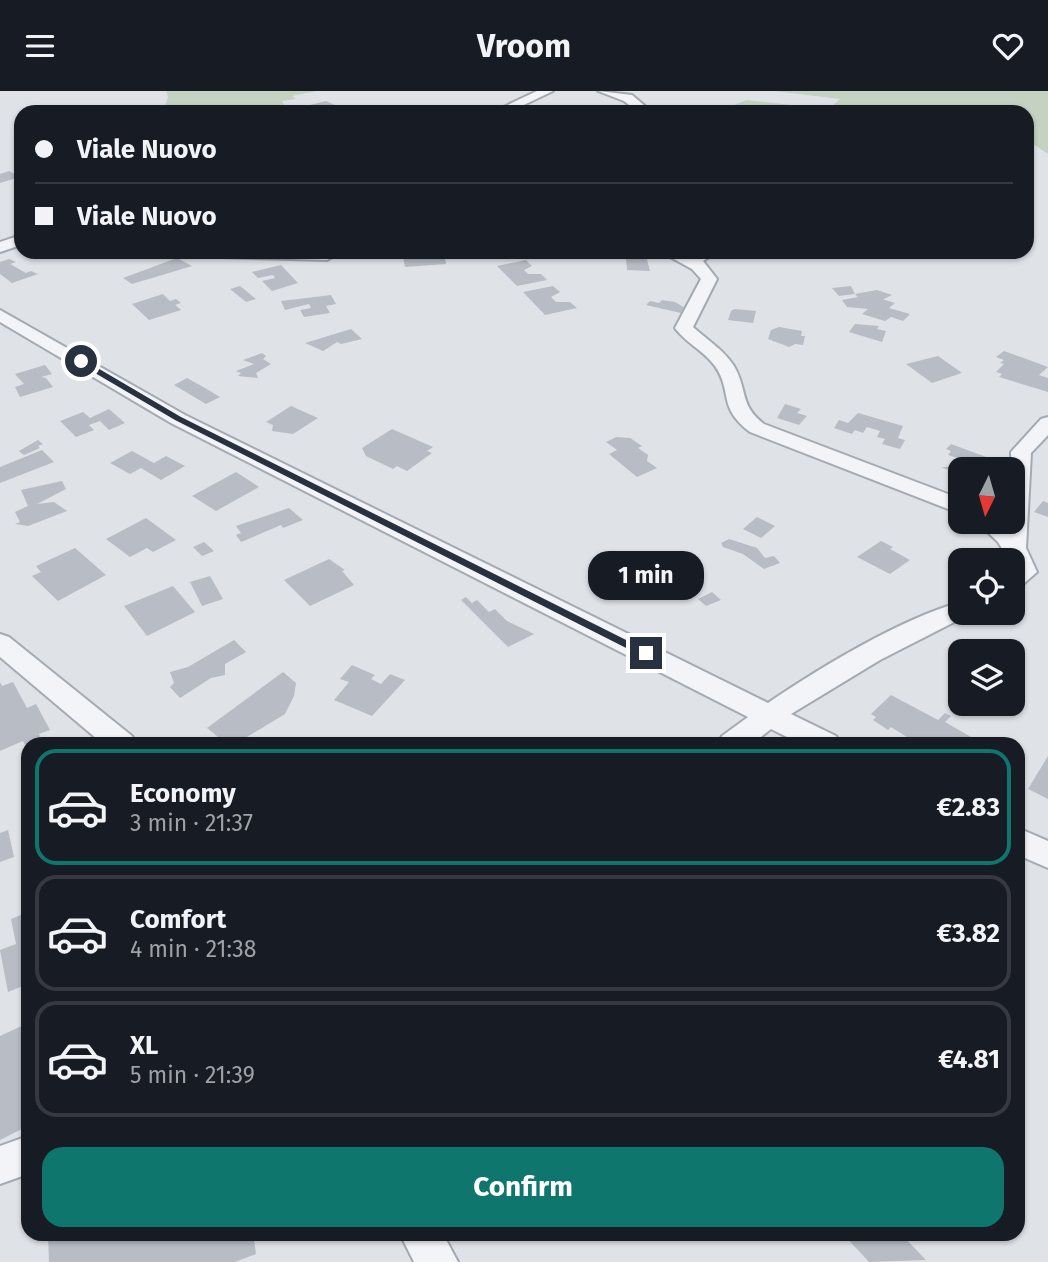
<!DOCTYPE html>
<html lang="en">
<head>
<meta charset="utf-8">
<style>
  :root { --surface:#171b24; --page:#20242c; --text:#f1f3f6; --muted:#9ea1a6; --line:#363941; --accent:#0f766e }
  body { margin:0; font-family:"Fira Sans",sans-serif; background:var(--page); color:var(--text); height:100vh; display:flex; flex-direction:column; font-size:26px; white-space:nowrap }
  * { box-sizing:border-box; margin:0 }
  p { font-size:23px; color:var(--muted) }
  .icon { flex:none; width:38px; height:38px; fill:none; stroke:currentColor; stroke-width:2; stroke-linecap:round; stroke-linejoin:round }
  .map { position:relative; flex:1; overflow:hidden }
  .panel { position:absolute; left:21px; top:646px; width:1004px; height:504px; display:flex; flex-direction:column; background:var(--surface); border-radius:21px; box-shadow:0 2px 5px #0004 }
  .panel>* { flex:none }
  .guide { position:absolute; left:14px; top:14px; width:1020px; height:154px; border-radius:21px; box-shadow:0 2px 5px #0004; display:grid; align-content:center; height:154px; padding:0 21px; background:var(--surface) }
  .needle { width:46px; rotate:185deg }
  .tools { position:absolute; left:948px; top:366px; display:grid; gap:14px }
  .tools a { display:grid; place-items:center; width:77px; height:77px; border-radius:14px; background:var(--surface); box-shadow:0 2px 5px #0004; font-size:35px }
  .end { position:absolute; width:32px; height:32px; margin:-16px; border:9px solid #28313f; background:#fff; box-shadow:0 0 0 4px #fff }
  .from { border-radius:50% }
  .bubble { position:absolute; height:49px; border-radius:21px; background:var(--surface); box-shadow:0 2px 5px #0004; font-size:23px; font-weight:700; line-height:49px; text-align:center }
  .guide b { display:flex; align-items:center; gap:24px; height:66px; font-size:26px }
  .guide b+b { border-top:2px solid var(--line) }
  .guide i { width:18px; height:18px; background:var(--text) }
  ul { padding:12px 0 0; list-style:none }
  li { display:flex; align-items:center; gap:21px; height:116px; margin:0 14px 10px; padding:0 7px; border:4px solid var(--line); border-radius:21px }
  li div { flex:1 }
  li b { display:block; font-size:26px }
  li em { font-style:normal; font-weight:700 }
  li.on { border-color:var(--accent) }
  li>.icon { width:63px; height:63px; stroke-width:1.5 }
  .action { display:flex; gap:14px; margin-top:auto; padding:14px 21px }
  .action a { flex:1; height:80px; border-radius:21px; background:var(--accent); color:#fff; font-size:28px; font-weight:700; line-height:80px; text-align:center }
  header { display:flex; justify-content:space-between; align-items:center; height:91px; padding:0 21px; background:var(--surface); font-size:32px; font-weight:700 }
  .map>svg:first-child { display:block }
  .green { fill:#c5d2c1 }
  .building { fill:#b7bcc5 }
  .lines { fill:none; stroke-linecap:round; stroke-linejoin:round }
  .minor-casing { stroke:#a4aab2; stroke-width:4 }
  .minor { fill:#f2f4f7; fill-rule:evenodd }
  .route { fill:#28313f }
</style>
</head>
<body>
<header><svg class="icon" aria-label="menu" viewBox="0 0 24 24"><path d="M4 6h16M4 12h16M4 18h16"/></svg>Vroom<svg class="icon" aria-label="heart" viewBox="0 0 24 24"><path d="M12 20l-8-8c-3-5 5-10 8-4 3-6 11-1 8 4z"/></svg></header>
<div class="map">
<svg width="1048" height="1171" viewBox="0 0 1048 1171">
  <rect width="100%" height="100%" fill="#dfe3e8"/>
  <g class="green">
    <path d="M166 0H317L292 5 296 8 282 10 288 21H147L165 15 168 6Z"/>
    <path d="M774 0H1048V63L1027 49V21H732L730 16 746 9 828 18 840 8Z"/>
  </g>
  <g class="building">
    <path d="M326 10 335 14 306 21 290 19Z"/>
    <path d="M9 80 20 86 0 92V83Z"/>
    <path d="M402 161H430L437 168 445 167 446 173 405 176Z"/>
    <path d="M616 161H645L650 180 627 179 626 167H617Z"/>
    <path d="M177 167 192 175 132 193 123 187Z"/>
    <path d="M9 168 16 171 10 173 26 182 31 180 38 183 12 192 0 183V171Z"/>
    <path d="M526 169 532 175 524 179 528 183H541L547 189 517 195 497 175Z"/>
    <path d="M281 174 298 192 272 200 262 190 275 187 273 184 258 187 252 181Z"/>
    <path d="M240 195 256 208 246 211 230 198Z"/>
    <path d="M553 195 560 201 551 206 556 211H570L577 217 545 224 523 201Z"/>
    <path d="M851 195 855 203 877 199 892 204 878 211 882 208 895 212 889 217 910 223 903 230 891 226 885 230 862 223 868 218 847 216 842 209 858 206 855 203 839 205 832 197Z"/>
    <path d="M163 203 170 210 176 208 181 212 175 214 181 219 149 229 132 213Z"/>
    <path d="M331 204 336 213 326 215 330 222 304 226 300 219 311 217 309 213 285 219 281 210Z"/>
    <path d="M662 209 675 211 685 217 681 222 646 214 650 210 659 212Z"/>
    <path d="M735 218 756 220 753 232 728 229 731 220Z"/>
    <path d="M855 233 879 235 877 238 886 240 882 251 849 241Z"/>
    <path d="M779 236 802 240 801 245H805L803 254 795 253 789 256 768 248 771 239Z"/>
    <path d="M351 238 362 248 341 253 337 251 323 260 305 252Z"/>
    <path d="M1004 260 1048 276 1039 284 1048 287V301L999 286 1002 283 996 281 1004 273 1000 272 1004 269 996 266Z"/>
    <path d="M262 262 266 265 263 268 271 273 256 282 258 287 238 285 241 282 236 280 254 273 243 269Z"/>
    <path d="M938 265 962 282 932 292 906 273Z"/>
    <path d="M45 274 52 283 41 286 46 287 53 296 20 306 15 296 24 293 15 283Z"/>
    <path d="M187 287 205 297 220 306 206 313 174 294Z"/>
    <path d="M785 313 801 318 797 322 807 325 799 334 777 327Z"/>
    <path d="M291 315 318 327 293 343 272 340 273 334 266 331Z"/>
    <path d="M109 318 125 332 109 339 100 330 89 334 94 339 76 346 60 330 83 321 90 327Z"/>
    <path d="M858 322 903 335 898 347 905 349 900 358 882 353 885 348 877 346 880 340 867 336 863 342 855 339 852 343 834 337 839 329 848 332Z"/>
    <path d="M392 338 433 356 427 360 432 362 407 380 397 375 393 378 366 365 362 357Z"/>
    <path d="M616 346 630 347 642 355 638 357 648 364 647 370 657 377 637 386 609 363 617 359 606 351Z"/>
    <path d="M38 349 43 353 38 355 40 357 24 364 19 360Z"/>
    <path d="M951 353 989 367 978 378H961V384L941 376H950L957 367 948 364 951 360 946 358Z"/>
    <path d="M42 359 54 371 0 392V376Z"/>
    <path d="M132 360 154 372 166 365 185 375 161 389 141 377 130 383 110 372Z"/>
    <path d="M236 381 259 396 216 420 192 405Z"/>
    <path d="M62 390 66 398 37 413 54 411 67 420 28 435 15 433 20 431 15 421 28 415 21 399Z"/>
    <path d="M1043 410 1048 412V426L1034 421Z"/>
    <path d="M289 417 303 429 283 437 281 434 241 451 236 444 241 442 236 435Z"/>
    <path d="M757 426 775 435 761 447 743 438Z"/>
    <path d="M146 427 176 449 153 461 147 457 130 466 106 448Z"/>
    <path d="M729 448 757 457 765 467 774 465 780 472 764 478 743 463 723 456 721 452Z"/>
    <path d="M881 450 893 456 890 458 910 469 890 483 857 466Z"/>
    <path d="M204 451 214 460 202 465 193 456Z"/>
    <path d="M75 457 106 484 58 510 32 485 41 481 36 475Z"/>
    <path d="M329 468 345 479 342 480 354 494 310 515 284 489Z"/>
    <path d="M210 485 223 508 202 515 190 491Z"/>
    <path d="M173 495 195 521 147 545 124 515Z"/>
    <path d="M712 501 721 509 706 515 698 508Z"/>
    <path d="M466 506 472 512 477 509 489 521 495 518 507 530 534 543 508 556 461 509Z"/>
    <path d="M234 549 246 561 225 573V584L211 587 180 607 170 596 174 592 170 581 188 576Z"/>
    <path d="M352 574 375 584 371 588 381 593 390 583 405 589 372 625 334 609 349 591 340 588Z"/>
    <path d="M283 581 296 592 294 605 285 623 237 652 227 653 207 637Z"/>
    <path d="M0 591 2 595 13 591 27 617 36 613 50 639 39 643 41 647 25 654 23 650 0 660Z"/>
    <path d="M891 604 938 629 945 622 951 625 945 631 983 653H918L891 636 888 639 873 629 876 626 871 623Z"/>
    <path d="M1048 665V708L1028 698Z"/>
    <path d="M8 739 14 766 0 771V742Z"/>
    <path d="M28 821V893L8 901 0 859 16 853 11 828Z"/>
    <path d="M28 932V1035L0 1049V945Z"/>
    <path d="M48 1143H164L165 1148 180 1143H253L256 1163 235 1171H49Z"/>
    <path d="M843 1143H901L926 1169 869 1171Z"/>
  </g>
  <g class="lines">
    <defs>
      <g id="minor">
        <path d="M537 0H553L509 21H493Z"/>
        <path d="M598 0 632 4 652 21H638L624 10Z"/>
        <path d="M21 144V154L0 161V151Z"/>
        <path d="M214 161H333L335 164 327 169 222 166Z"/>
        <path d="M661 161H681L689 165 697 161H717L703 170 717 188 693 236C707 249 724 259 734 275 748 299 739 314 764 333L961 408V423L750 341C717 316 733 301 715 275 704 260 686 252 675 237L701 188 692 178Z"/>
        <path d="M0 219 185 324 768 612C821 576 900 528 961 511V522H972L880 569 791 623 836 645 840 653H801L771 638 752 653H718L722 645 748 626 171 332 0 231Z"/>
        <path d="M1048 326V344L1031 362 1026 457 1037 481 1021 495 1013 497V469H1009L998 451 976 430 1005 433V430H1013L1011 361 1041 328Z"/>
        <path d="M0 543 9 546 132 645 136 653H103L0 566Z"/>
        <path d="M1018 737 1048 750V777L1018 764Z"/>
        <path d="M28 1045V1083L0 1093V1055Z"/>
        <path d="M400 1143H443L458 1171H414Z"/>
      </g>
    </defs>
    <use href="#minor" class="minor-casing"/>
    <use href="#minor" class="minor"/>
  </g>
  <path class="route" d="M78 269H84L181 326 652 562 642 565 175 329 78 272Z"/>
</svg>
<div class="tools">
<a><svg class="needle" viewBox="-14 -14 28 28"><path d="M0-13l5 13h-10z" fill="#e53935"/><path d="M0 13l5-13h-10z" fill="#9ea1a6"/></svg></a>
<a><svg class="icon" aria-label="locate" viewBox="0 0 24 24"><circle cx="12" cy="12" r="6"/><path d="M12 2v4M12 18v4M2 12h4M18 12h4"/></svg></a>
<a><svg class="icon" aria-label="layers" viewBox="0 0 24 24"><path d="M12 4l9 5-9 5-9-5zM3 14l9 5 9-5"/></svg></a>
</div>
<i class="end from" style="left:81px;top:270px"></i>
<i class="end" style="left:646px;top:562px"></i>
<div class="bubble" style="left:588px;top:460px;width:116px">1 min</div>
<div class="guide">
<b><i class="from"></i>Viale Nuovo</b>
<b><i></i>Viale Nuovo</b>
</div>
<section class="panel">
<ul>
<li class="on"><svg class="icon" aria-label="car" viewBox="0 0 24 24"><path d="M5 17H2v-5l4-1 3-4h7l3 4 3 1v5h-3M9 17h6M6 11h13"/><circle cx="7" cy="17" r="2"/><circle cx="17" cy="17" r="2"/></svg><div><b>Economy</b><p>3 min · 21:37</p></div><em>€2.83</em></li>
<li><svg class="icon" aria-label="car" viewBox="0 0 24 24"><path d="M5 17H2v-5l4-1 3-4h7l3 4 3 1v5h-3M9 17h6M6 11h13"/><circle cx="7" cy="17" r="2"/><circle cx="17" cy="17" r="2"/></svg><div><b>Comfort</b><p>4 min · 21:38</p></div><em>€3.82</em></li>
<li><svg class="icon" aria-label="car" viewBox="0 0 24 24"><path d="M5 17H2v-5l4-1 3-4h7l3 4 3 1v5h-3M9 17h6M6 11h13"/><circle cx="7" cy="17" r="2"/><circle cx="17" cy="17" r="2"/></svg><div><b>XL</b><p>5 min · 21:39</p></div><em>€4.81</em></li>
</ul>
<div class="action"><a>Confirm</a></div>
</section>
</div>
</body>
</html>
